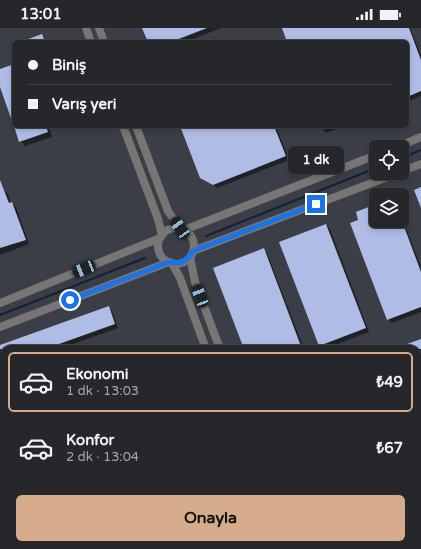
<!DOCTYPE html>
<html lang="tr">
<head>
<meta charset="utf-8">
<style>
  :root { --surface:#26272a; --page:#323336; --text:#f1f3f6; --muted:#a4a5a8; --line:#424447; --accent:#d6ab8b }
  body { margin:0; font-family:"Varela Round",sans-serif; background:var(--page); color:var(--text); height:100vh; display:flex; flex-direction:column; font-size:15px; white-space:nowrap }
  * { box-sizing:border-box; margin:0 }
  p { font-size:13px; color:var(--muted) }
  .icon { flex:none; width:22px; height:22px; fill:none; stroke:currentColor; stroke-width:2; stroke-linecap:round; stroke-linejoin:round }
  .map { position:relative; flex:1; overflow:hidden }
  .drawer { position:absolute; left:0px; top:317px; width:421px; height:204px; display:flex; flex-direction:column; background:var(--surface); border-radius:12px 12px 0 0; box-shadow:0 2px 6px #0003,0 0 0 1px var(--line) }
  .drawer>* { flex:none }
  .hud { position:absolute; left:12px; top:12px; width:397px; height:88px; border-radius:6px; box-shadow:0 2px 6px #0003,0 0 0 1px var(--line); display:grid; align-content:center; height:88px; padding:0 16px; background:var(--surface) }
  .fabs { position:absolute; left:369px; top:112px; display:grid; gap:8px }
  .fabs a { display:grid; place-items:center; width:40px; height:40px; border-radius:6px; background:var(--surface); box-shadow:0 2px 6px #0003,0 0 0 1px var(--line); font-size:20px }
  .end { position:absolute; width:18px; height:18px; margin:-9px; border:5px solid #1a73e8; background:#fff; box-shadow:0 0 0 2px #fff }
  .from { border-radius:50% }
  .bubble { position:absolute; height:28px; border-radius:6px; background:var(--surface); box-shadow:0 2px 6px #0003,0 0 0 1px var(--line); font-size:13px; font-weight:700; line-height:28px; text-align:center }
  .car { position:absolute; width:12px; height:24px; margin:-12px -6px; border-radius:5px; box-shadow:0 0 3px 1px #0007; background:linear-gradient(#222 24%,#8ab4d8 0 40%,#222 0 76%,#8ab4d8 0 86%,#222 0) }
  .hud b { display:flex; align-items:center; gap:14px; height:38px; font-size:15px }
  .hud b+b { border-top:1px solid var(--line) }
  .hud i { width:10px; height:10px; background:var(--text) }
  ul { padding:7px 0 0; list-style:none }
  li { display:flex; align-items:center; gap:12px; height:60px; margin:0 8px 6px; padding:0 8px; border:2px solid transparent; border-radius:6px }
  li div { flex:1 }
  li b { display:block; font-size:15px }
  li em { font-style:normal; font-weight:700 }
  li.on { border-color:var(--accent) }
  li>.icon { width:36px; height:36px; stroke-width:1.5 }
  .action { display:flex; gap:8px; margin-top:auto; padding:8px 16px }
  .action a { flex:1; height:46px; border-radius:6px; background:var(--accent); color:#111; font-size:16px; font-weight:700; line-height:46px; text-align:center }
  .status { display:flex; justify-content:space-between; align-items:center; height:28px; padding:0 20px; background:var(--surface); direction:ltr }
  .status svg { height:11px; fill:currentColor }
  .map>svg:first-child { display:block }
  .built { fill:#3b3e47; fill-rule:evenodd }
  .shadow { fill:#0007 }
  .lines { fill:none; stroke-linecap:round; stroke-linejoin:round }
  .stream { stroke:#151e3d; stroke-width:2 }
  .building { fill:#aebce6 }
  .tertiary { stroke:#787675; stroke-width:8 }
  .route { stroke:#1a73e8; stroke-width:5 }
</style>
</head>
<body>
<div class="status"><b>13:01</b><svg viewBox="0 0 49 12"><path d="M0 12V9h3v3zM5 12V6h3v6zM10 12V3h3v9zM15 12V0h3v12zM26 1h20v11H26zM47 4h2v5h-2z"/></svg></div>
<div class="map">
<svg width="421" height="521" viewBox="0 0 421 521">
  <rect width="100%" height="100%" fill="#333438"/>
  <path class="built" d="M0 0H421V521H0ZM14 14H407V98H14ZM376 119H402V145H376ZM376 167H402V193H376ZM4 321H417V517H4Z"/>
  <g class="shadow">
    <path d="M143 0H221L185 14H149Z"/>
    <path d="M283 0H410L421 27V68L407 74V14H288Z"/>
    <path d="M15 98H49L52 109 25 118 20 113Z"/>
    <path d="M181 98H276L289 132 217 160 201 149Z"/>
    <path d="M320 98H344L326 105Z"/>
    <path d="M0 158 8 166 11 175 16 179 29 216 0 227Z"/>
    <path d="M376 177V193H402V190L421 239V284L392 295 388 291 360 192Z"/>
    <path d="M326 197 330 201 369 304 324 321 320 317Z"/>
    <path d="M263 222 267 225 304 321H245Z"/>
    <path d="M108 279 112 283 118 300 59 321H4V341L0 342V318Z"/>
    <path d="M421 312V371L417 360V321H402Z"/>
    <path d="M65 517H158L146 521H67Z"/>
    <path d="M327 517H353L355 521H316Z"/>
    <path d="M371 517H412L414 521H373Z"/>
  </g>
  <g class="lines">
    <g class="stream">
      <path d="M402 130 421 122"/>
      <path d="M206 208 376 140"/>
      <path d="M0 287 145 230"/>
    </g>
  </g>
  <g class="building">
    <path d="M142 0H207L171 14H148Z"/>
    <path d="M282 0H409L421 32V63L407 69V14H287Z"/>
    <path d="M42 6 45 14H23V13Z"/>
    <path d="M14 36V96H13L0 59V41Z"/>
    <path d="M14 98H46L48 104 19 114Z"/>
    <path d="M180 98H274L286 128 213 157 200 150Z"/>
    <path d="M0 152 9 175 12 174 26 212 0 220Z"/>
    <path d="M421 159V180L414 162Z"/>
    <path d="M376 176V193H402L421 244V279L387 292 350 195 358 192 356 184Z"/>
    <path d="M326 196 366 300 319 318 279 214Z"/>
    <path d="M264 220 302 321H244L213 240Z"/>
    <path d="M109 278 115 296 45 321H0V317Z"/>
    <path d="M421 311V321H396V320Z"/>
  </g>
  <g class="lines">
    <g class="tertiary">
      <path d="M86 0 91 14"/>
      <path d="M99 0 104 14"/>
      <path d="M123 98 158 191 162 207"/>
      <path d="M136 98 168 183 180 200"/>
      <path d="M397 119 421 109"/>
      <path d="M402 143 421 136"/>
      <circle cx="176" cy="218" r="18"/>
      <path d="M184 202 376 127"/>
      <path d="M193 223 398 145"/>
      <path d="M190 229 195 254 220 321"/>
      <path d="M172 235 180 250 206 321"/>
      <path d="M0 275 160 210"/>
      <path d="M0 299 169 234"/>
      <path d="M417 459 421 457"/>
      <path d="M281 517 283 521"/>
      <path d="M294 517 295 521"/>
    </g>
  </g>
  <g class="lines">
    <path class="route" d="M70 272 169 234 181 235 190 228 193 223 316 176"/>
  </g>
</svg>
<div class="fabs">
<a><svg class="icon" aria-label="locate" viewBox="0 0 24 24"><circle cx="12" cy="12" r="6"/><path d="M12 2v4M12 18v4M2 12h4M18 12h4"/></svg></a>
<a><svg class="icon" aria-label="layers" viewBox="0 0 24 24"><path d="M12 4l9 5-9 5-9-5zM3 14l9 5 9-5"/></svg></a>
</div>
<i class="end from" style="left:70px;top:272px"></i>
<i class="end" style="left:316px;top:176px"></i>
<div class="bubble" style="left:288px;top:118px;width:56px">1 dk</div>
<i class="car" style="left:180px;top:200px;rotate:325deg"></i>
<i class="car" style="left:84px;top:241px;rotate:248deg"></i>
<i class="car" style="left:200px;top:268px;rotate:339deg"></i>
<div class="hud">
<b><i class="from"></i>Biniş</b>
<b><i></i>Varış yeri</b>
</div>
<section class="drawer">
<ul>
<li class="on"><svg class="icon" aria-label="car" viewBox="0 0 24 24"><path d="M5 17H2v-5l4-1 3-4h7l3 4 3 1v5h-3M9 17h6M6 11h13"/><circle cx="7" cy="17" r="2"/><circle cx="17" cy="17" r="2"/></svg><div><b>Ekonomi</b><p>1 dk · 13:03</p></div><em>₺49</em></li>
<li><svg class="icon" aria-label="car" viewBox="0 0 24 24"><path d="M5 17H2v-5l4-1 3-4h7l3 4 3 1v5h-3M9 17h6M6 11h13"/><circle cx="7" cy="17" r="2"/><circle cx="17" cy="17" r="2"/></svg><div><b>Konfor</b><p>2 dk · 13:04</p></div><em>₺67</em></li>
</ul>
<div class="action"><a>Onayla</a></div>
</section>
</div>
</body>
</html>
